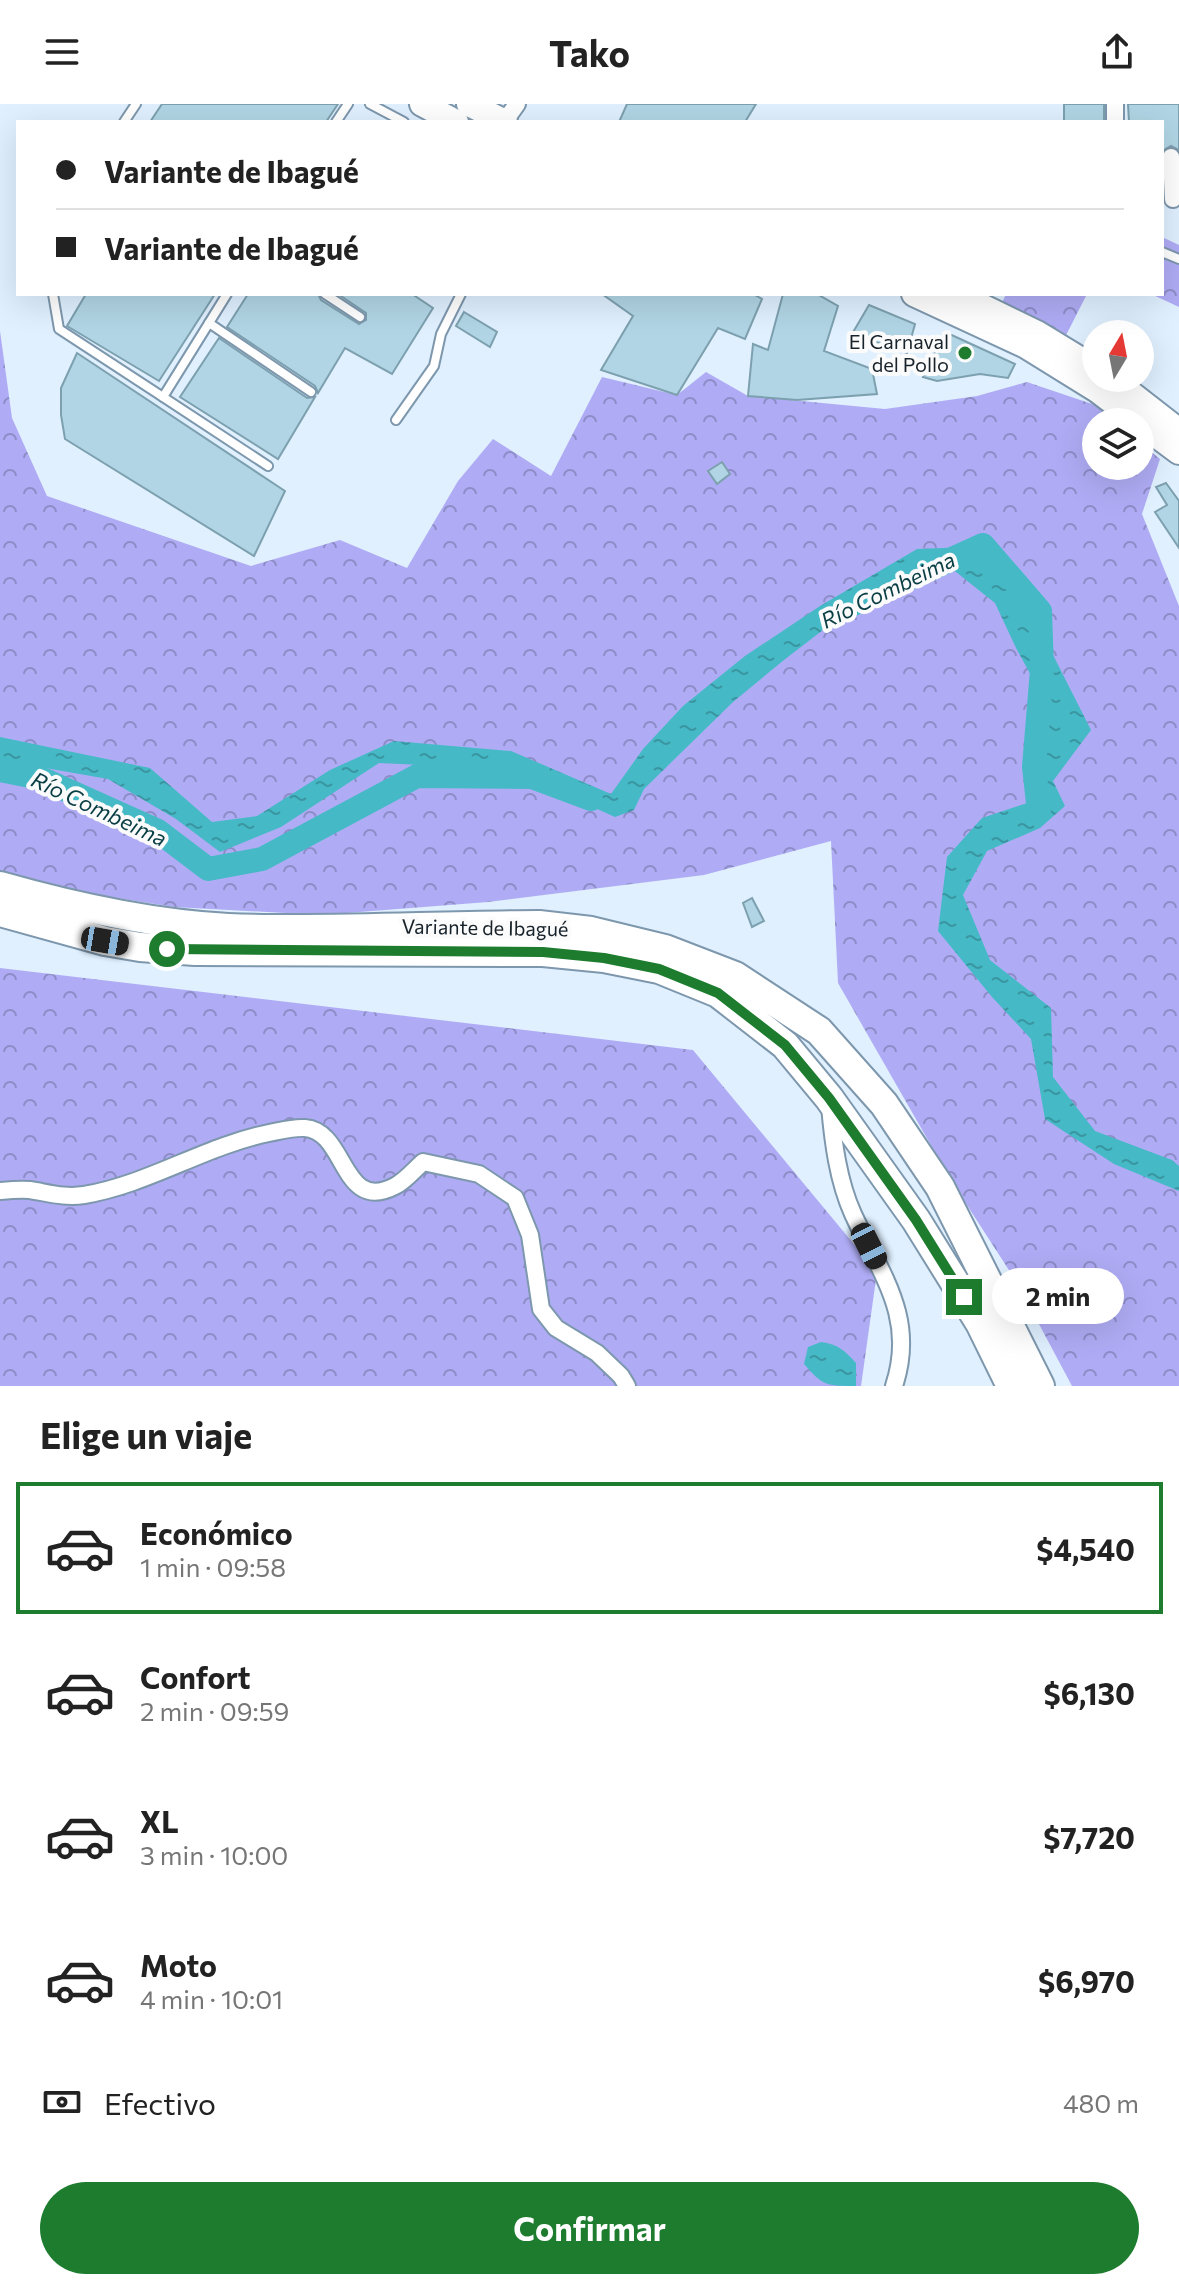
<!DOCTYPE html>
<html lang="es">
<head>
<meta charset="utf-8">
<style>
  :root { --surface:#fff; --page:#f6f6f6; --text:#222; --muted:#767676; --line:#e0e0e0; --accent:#1d7c2e }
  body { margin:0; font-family:Commissioner,sans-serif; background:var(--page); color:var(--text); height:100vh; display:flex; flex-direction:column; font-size:30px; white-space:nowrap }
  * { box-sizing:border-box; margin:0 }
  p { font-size:26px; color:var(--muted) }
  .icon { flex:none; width:44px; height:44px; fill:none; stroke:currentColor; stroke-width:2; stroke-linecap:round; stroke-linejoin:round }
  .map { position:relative; height:1282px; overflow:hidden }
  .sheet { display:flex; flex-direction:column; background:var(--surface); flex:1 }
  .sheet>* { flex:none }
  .banner { position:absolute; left:16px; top:16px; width:1148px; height:176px; border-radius:0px; box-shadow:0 8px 32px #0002; display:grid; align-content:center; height:176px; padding:0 40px; background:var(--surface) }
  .needle { width:52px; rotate:10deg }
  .buttons { position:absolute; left:1082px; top:216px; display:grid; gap:16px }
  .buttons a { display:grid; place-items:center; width:72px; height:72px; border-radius:50%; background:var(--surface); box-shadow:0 8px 32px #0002; font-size:40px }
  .end { position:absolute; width:36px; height:36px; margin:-18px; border:10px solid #1d7c2e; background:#fff; box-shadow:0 0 0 4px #fff }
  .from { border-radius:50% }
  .bubble { position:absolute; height:56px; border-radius:28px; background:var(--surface); box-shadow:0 8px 32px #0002; font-size:26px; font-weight:700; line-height:56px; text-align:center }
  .car { position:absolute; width:24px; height:48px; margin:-24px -12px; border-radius:10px; box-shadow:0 0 6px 2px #0007; background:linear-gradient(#222 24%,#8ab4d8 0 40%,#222 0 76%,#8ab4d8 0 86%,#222 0) }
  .banner b { display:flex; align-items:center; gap:28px; height:76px; font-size:30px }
  .banner b+b { border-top:2px solid var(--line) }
  .banner i { width:20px; height:20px; background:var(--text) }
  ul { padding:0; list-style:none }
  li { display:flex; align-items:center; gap:24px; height:132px; margin:0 16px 12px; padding:0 24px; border:4px solid transparent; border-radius:0px }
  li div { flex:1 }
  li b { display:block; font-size:30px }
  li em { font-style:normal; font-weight:700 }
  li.on { border-color:var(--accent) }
  li>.icon { width:72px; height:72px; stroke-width:1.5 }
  h2 { padding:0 40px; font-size:36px; line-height:96px }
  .pay { display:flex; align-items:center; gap:20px; height:88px; padding:0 40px; font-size:30px }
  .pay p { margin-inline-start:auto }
  .cta { display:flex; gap:16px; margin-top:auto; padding:16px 40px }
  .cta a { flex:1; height:92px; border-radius:48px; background:var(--accent); color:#fff; font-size:32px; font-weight:700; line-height:92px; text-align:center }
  header { display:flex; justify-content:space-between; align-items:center; height:104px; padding:0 40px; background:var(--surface); font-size:36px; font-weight:700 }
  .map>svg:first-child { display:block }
  .forest { fill:url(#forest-crowns) }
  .water { fill:url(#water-ripples) }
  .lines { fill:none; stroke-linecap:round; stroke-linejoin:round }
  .river { stroke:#46b9c6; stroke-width:24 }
  .building { fill:#b1d5e5; stroke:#7da0af; stroke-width:2 }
  .lane-casing { stroke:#7d97ad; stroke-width:12 }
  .street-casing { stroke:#7d97ad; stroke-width:20 }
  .primary-casing { stroke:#7d97ad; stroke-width:28 }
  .highway-casing { stroke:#7d97ad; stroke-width:32 }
  .lane { stroke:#fff; stroke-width:8 }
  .street { stroke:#fff; stroke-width:16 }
  .primary { stroke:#fff; stroke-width:24 }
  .highway { stroke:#fff; stroke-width:28 }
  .route { stroke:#1d7c2e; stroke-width:10 }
  .poi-dot { fill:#1d7c2e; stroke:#fbfbfb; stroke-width:3 }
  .labels { text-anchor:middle; stroke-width:8; stroke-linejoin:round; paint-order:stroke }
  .poi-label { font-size:20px; fill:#18222a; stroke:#fbfbfb; text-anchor:end }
  .street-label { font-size:20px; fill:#18222a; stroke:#fbfbfb }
  .water-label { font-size:22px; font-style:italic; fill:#093e44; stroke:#fbfbfb }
</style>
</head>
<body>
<header><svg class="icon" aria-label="menu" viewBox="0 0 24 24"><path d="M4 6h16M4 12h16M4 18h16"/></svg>Tako<svg class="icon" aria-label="share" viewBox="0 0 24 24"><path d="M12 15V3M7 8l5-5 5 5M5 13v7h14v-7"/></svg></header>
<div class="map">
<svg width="1179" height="1282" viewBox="0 0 1179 1282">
  <defs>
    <pattern id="forest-crowns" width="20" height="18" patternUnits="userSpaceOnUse" patternTransform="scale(2)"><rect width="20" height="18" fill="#afacf5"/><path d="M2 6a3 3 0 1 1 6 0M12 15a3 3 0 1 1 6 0" fill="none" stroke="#8d8cc7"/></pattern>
    <pattern id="water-ripples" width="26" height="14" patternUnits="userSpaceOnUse" patternTransform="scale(2)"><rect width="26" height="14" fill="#46b9c6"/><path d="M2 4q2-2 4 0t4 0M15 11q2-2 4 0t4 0" fill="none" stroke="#3996a1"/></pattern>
  </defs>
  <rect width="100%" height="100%" fill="#e0f0ff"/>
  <g class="forest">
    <path d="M1162 133 1179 141V203L1151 190H1162Z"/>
    <path d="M1006 190H1087L1058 247 995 214Z"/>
    <path d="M0 227 12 314 47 392 251 462 340 436 407 464 458 377 493 335 551 372 602 273 677 291 706 268 748 292 885 305 977 292 1027 278 1095 301 1115 318H1096V362H1140V339L1160 355 1142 410 1179 502V1282H1072L1016 1177 952 1078 838 879 831 737 704 771 488 798 321 811 174 803 54 784 0 767Z"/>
    <path d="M0 864 693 946 877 1168 861 1282H0Z"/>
  </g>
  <g class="water">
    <path d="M969 443 1028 477 1052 549 1091 626 1053 677 1065 702 1040 724 987 747 963 791 990 856 1051 904 1053 973 1095 1027 1172 1056 1179 1062V1087L1114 1060 1045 1015 1031 935 992 893 938 827 947 753 982 714 1033 697 1050 606 1016 544 995 499 951 464 884 479 784 556 733 598 644 685 634 706 615 713 586 700 548 674 480 684 442 662 379 659 281 723 220 748 176 715 108 675 0 656V633L150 664 212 718 257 712 330 666 394 637 511 647 611 690 643 645 683 602 745 552 820 502 917 445Z"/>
    <path d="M821 1238C838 1240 845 1247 856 1259V1282C826 1282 823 1282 804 1260L808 1243Z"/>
  </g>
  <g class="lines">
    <g class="river">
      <path d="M831 510 983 441 1040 507 1042 566 1034 663 1039 708 1037 709"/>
      <path d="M0 666 40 674 158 727 208 765 262 755 417 672 532 673 591 695"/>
    </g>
  </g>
  <g class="building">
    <path d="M162 0H338L326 18H150Z"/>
    <path d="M627 0H756L745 18H619Z"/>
    <rect x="1064" y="0" width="40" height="18"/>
    <path d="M1128 0H1179V46L1171 42 1162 47V18H1129Z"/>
    <path d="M86 190H215L159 277 67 222Z"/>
    <path d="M248 190H318L321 196 359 220 366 216V209L338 190H412L433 204 392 270 345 244 318 289 315 282 227 223Z"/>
    <path d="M602 190H753L762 195 745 235 718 224 677 291 601 266 633 212Z"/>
    <path d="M783 190H817L838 202 824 247 872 265 877 290 797 296 748 292 753 240 768 246Z"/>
    <path d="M869 201 915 220 907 249 852 230Z"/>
    <path d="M464 208 497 228 490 243 456 222Z"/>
    <path d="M945 228 1015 260 1008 274 980 270 937 277 923 273Z"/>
    <path d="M219 234 307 294 315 293 278 355 180 293Z"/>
    <path d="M77 249 285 387 254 452 65 335 61 311V284Z"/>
    <path d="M722 358 730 370 717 380 708 367Z"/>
    <path d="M1166 379 1179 397V444L1155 408 1167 401 1156 383Z"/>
    <path d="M752 794 764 817 752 823 743 799Z"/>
  </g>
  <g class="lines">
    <defs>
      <g id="lane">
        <path d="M370 0 404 18"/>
        <path d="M124 18 136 0"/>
        <path d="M336 18 348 0"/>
        <path d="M1162 148 1179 155"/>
        <path d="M53 190 59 225 163 293"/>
        <path d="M227 190 163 293 268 362"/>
        <path d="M325 190 360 213"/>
        <path d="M209 219 311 288"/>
        <path d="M396 316 434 262 441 230 461 190"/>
      </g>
      <g id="street">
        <path d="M1115 0V18"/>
        <path d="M504 18 517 0"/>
        <path d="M1171 53 1173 95"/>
        <path d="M830 1002C833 1037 838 1077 853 1110 880 1169 917 1213 894 1282"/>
        <path d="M0 1087C10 1086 21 1085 30 1086 49 1089 65 1094 84 1091 149 1080 205 1042 269 1029 280 1027 293 1023 305 1024 347 1027 341 1110 395 1082 405 1077 414 1066 423 1058L479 1070 515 1094 530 1131 541 1205 556 1224 597 1249 621 1272 627 1282"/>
      </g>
      <g id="primary">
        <path d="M422 0 456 18"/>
        <path d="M469 0 505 18"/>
        <path d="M914 190 1026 242 1097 286 1139 318"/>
        <path d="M957 190 1037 229 1096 265"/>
        <path d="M1111 274 1179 327"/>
        <path d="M1140 319 1179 348"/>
      </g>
      <g id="highway">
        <path d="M0 782C74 803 151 820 228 824 331 828 436 821 539 821L591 827 665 845 735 872 819 927 884 1000 940 1083 1040 1282"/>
        <path d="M0 808 105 837 140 843 195 847 543 848 604 854 659 865 718 889 785 941 829 994 916 1116 980 1219 1011 1282"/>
      </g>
    </defs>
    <use href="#lane" class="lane-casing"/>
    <use href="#street" class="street-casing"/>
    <use href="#primary" class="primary-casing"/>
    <use href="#highway" class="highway-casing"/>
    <use href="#lane" class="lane"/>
    <use href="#street" class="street"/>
    <use href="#primary" class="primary"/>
    <use href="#highway" class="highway"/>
  </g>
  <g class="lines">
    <path class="route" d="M167 845 543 848 604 854 659 865 718 889 785 941 829 994 916 1116 964 1193"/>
  </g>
  <circle class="poi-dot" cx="965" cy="249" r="8"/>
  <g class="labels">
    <g class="poi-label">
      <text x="949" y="245">El Carnaval<tspan x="949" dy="23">del Pollo</tspan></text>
    </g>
    <g class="street-label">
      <text transform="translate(485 824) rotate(1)" y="7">Variante de Ibagué</text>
    </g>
    <g class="water-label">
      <text transform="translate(888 486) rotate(-26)" y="8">Río Combeima</text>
      <text transform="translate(99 705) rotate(25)" y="8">Río Combeima</text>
    </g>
  </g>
</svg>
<div class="buttons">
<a><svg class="needle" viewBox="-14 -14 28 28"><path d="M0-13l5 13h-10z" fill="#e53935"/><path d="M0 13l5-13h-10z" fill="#767676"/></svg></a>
<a><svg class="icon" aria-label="layers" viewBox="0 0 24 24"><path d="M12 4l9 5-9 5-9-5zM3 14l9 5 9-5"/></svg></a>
</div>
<i class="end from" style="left:167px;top:845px"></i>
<i class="end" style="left:964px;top:1193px"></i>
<div class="bubble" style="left:992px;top:1164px;width:132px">2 min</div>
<i class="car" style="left:105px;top:837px;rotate:100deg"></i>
<i class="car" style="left:869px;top:1142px;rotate:153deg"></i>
<div class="banner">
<b><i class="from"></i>Variante de Ibagué</b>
<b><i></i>Variante de Ibagué</b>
</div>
</div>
<section class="sheet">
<h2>Elige un viaje</h2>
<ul>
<li class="on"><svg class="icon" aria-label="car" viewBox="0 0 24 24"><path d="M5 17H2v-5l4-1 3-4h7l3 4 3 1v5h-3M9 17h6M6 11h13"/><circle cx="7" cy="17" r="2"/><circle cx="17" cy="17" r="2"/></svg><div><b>Económico</b><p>1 min · 09:58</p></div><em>$4,540</em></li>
<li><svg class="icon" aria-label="car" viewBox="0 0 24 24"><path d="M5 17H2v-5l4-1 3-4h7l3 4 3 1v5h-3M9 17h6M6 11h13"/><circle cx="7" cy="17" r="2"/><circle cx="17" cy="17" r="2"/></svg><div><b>Confort</b><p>2 min · 09:59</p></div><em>$6,130</em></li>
<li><svg class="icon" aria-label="car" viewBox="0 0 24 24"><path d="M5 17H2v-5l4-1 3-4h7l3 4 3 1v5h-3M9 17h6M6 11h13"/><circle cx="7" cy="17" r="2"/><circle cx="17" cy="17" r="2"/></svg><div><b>XL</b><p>3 min · 10:00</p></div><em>$7,720</em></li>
<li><svg class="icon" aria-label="car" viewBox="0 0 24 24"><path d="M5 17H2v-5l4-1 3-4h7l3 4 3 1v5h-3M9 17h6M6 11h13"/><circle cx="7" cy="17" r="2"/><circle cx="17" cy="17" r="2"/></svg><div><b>Moto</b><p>4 min · 10:01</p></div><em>$6,970</em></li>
</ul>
<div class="pay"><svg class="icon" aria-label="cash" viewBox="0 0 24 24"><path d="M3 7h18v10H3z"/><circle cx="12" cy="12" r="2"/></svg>Efectivo<p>480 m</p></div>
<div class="cta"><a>Confirmar</a></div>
</section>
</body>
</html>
